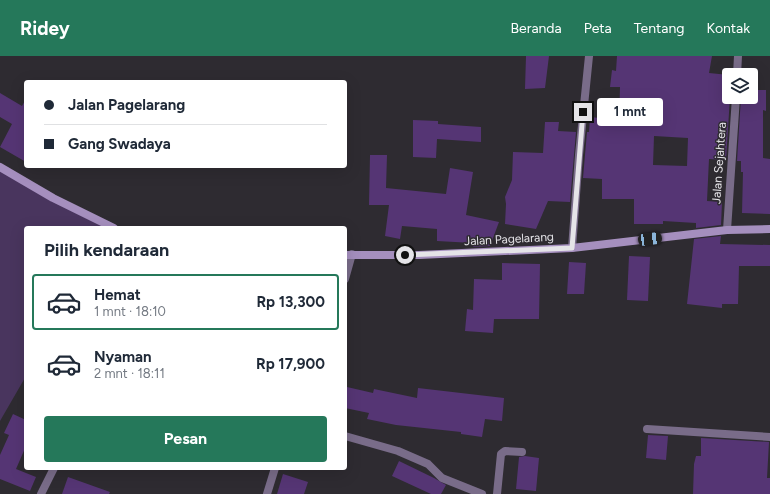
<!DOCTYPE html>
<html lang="id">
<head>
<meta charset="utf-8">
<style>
  :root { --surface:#fff; --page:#f6f6f7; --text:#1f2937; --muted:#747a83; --line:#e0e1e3; --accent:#25785a }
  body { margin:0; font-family:Figtree,sans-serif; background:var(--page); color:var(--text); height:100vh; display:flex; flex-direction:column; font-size:15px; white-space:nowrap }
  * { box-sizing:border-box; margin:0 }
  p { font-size:13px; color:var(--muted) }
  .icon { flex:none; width:22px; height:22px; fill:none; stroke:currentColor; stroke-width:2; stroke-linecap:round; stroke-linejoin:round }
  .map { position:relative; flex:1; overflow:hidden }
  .drawer { position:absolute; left:24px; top:170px; width:323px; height:244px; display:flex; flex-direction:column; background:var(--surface); border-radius:4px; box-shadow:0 4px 16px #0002 }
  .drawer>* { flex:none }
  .top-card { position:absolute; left:24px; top:24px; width:323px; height:88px; border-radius:4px; box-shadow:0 4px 16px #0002; display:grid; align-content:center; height:88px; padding:0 20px; background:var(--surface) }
  .tools { position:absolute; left:722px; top:12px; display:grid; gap:8px }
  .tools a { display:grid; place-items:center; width:36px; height:36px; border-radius:4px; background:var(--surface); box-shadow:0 4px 16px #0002; font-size:20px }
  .end { position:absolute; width:18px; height:18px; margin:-9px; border:5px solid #e5e4e8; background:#111; box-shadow:0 0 0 2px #111 }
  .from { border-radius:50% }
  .bubble { position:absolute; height:28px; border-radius:4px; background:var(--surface); box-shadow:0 4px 16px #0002; font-size:13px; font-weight:700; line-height:28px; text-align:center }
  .car { position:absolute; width:12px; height:24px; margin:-12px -6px; border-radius:5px; box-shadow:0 0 3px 1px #0007; background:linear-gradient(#222 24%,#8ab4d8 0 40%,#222 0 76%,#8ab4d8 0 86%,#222 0) }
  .top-card b { display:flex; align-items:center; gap:14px; height:38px; font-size:15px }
  .top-card b+b { border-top:1px solid var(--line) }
  .top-card i { width:10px; height:10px; background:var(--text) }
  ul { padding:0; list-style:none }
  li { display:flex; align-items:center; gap:12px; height:56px; margin:0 8px 6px; padding:0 12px; border:2px solid transparent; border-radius:4px }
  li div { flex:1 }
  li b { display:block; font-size:15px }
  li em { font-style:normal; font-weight:700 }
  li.active { border-color:var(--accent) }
  li>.icon { width:36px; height:36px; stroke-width:1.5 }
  h2 { padding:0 20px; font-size:18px; line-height:48px }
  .primary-button { display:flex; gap:8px; margin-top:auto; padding:8px 20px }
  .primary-button a { flex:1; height:46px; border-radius:4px; background:var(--accent); color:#fff; font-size:16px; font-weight:700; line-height:46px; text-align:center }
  header { display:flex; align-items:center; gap:24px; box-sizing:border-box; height:56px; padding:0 20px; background:var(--accent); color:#fff }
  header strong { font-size:19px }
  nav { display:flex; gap:22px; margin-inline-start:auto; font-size:14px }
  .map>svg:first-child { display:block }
  .green { fill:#49355e }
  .building { fill:#553574; fill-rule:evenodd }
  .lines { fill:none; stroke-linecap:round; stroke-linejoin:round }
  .street { stroke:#796c89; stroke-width:8 }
  .secondary { stroke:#a58fbe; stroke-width:8 }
  .route { stroke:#e5e4e8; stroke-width:5 }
  .labels { text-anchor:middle; stroke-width:3; stroke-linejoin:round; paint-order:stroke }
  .street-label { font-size:12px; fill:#e5e4e8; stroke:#2e2b31 }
</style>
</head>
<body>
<header>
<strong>Ridey</strong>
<nav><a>Beranda</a><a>Peta</a><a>Tentang</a><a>Kontak</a></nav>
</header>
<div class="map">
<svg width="770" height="438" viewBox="0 0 770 438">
  <rect width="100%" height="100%" fill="#2e2b31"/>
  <path class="green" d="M0 115 110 172H26V320L0 365Z"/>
  <g class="building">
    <path d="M526 0H549L545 32 525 33Z"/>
    <path d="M617 0H712L709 17 729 19V41H730L726 104 709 103 707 145 722 146 721 169 696 172V167L663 165V168H634V143H602V123L583 122 587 76H589L590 61 619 64 620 31H610L612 14 616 15ZM654 80 688 82 687 110 653 109Z"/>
    <path d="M751 34H766V55L763 54V102L770 103V158L742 157 743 116H741V105H737L741 41H751Z"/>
    <path d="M0 37 22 50 26 43V106L0 91 12 68 0 61Z"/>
    <path d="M413 64 438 65V68L481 71V86L437 83 436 102 413 101Z"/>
    <path d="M545 66H559L558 75 576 76 570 146 548 145 536 173 505 168 506 148 505 141 512 124 513 96 543 97Z"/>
    <path d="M370 99H387L386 132 446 138 450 112 473 116 466 159 499 166 490 190 473 191V187L437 185V173L402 170 400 183 385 180 389 149H369Z"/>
    <path d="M721 180 720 188 770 189V210H739L738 248H722V252L687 248 694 183Z"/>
    <path d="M629 200 650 201 648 245 627 244Z"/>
    <path d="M569 206 586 207 584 238H567Z"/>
    <path d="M502 207 540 208 539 263H494L493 277 465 275 467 253 473 254 474 223 502 224Z"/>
    <path d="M347 331 373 337 374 333 417 342 418 332 504 342 502 365 485 363 482 381 461 378V376L396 369 367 363 369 357 345 352Z"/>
    <path d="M13 358 26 364V390L16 413 36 421 30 435 0 423V399L9 379 4 377Z"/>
    <path d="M648 379 668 380 666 404 646 402Z"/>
    <path d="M701 382 769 386 767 422H770V438H693L694 408 696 400H701Z"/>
    <path d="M525 400 539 402 536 435 516 433 519 401Z"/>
    <path d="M399 405 434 422 446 429 441 438H431L392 420Z"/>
    <path d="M283 418 308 426 304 438H277Z"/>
    <path d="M68 421 110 436 109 438H62Z"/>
  </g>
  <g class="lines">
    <g class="street">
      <path d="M737 19 738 0"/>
      <path d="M727 174 736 41"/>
      <path d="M572 192 579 99 589 0"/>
      <path d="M345 223 352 198"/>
      <path d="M647 373 770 381"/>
      <path d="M345 380 398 395 428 408 442 422 482 438"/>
      <path d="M41 438 54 412"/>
      <path d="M267 438 275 412"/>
      <path d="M497 438 501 398 505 395 522 396"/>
    </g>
    <g class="secondary">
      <path d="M0 111 53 142 114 172"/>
      <path d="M345 199H419L572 192 727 174 770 173"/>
    </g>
  </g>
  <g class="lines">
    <path class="route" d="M405 199 572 192 583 56"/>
  </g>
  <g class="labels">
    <g class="street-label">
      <text transform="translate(719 107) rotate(-86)" y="4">Jalan Sejahtera</text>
      <text transform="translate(509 183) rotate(-3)" y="4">Jalan Pagelarang</text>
    </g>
  </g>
</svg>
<div class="tools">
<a><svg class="icon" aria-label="layers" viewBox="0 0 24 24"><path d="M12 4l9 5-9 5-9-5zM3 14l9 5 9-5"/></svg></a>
</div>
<i class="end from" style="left:405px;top:199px"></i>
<i class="end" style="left:583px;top:56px"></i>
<div class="bubble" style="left:597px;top:42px;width:66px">1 mnt</div>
<i class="car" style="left:650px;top:183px;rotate:83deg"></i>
<div class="top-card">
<b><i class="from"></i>Jalan Pagelarang</b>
<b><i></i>Gang Swadaya</b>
</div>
<section class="drawer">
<h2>Pilih kendaraan</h2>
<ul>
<li class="active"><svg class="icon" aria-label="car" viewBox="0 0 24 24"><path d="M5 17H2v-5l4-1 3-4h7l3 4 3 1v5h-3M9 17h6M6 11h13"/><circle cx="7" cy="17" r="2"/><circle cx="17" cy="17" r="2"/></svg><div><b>Hemat</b><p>1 mnt · 18:10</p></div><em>Rp 13,300</em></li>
<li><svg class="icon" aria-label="car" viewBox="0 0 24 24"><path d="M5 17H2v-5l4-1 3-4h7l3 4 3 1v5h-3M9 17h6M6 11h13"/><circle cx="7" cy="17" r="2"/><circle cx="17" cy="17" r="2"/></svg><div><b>Nyaman</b><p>2 mnt · 18:11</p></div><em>Rp 17,900</em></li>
</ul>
<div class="primary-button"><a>Pesan</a></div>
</section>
</div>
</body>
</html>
